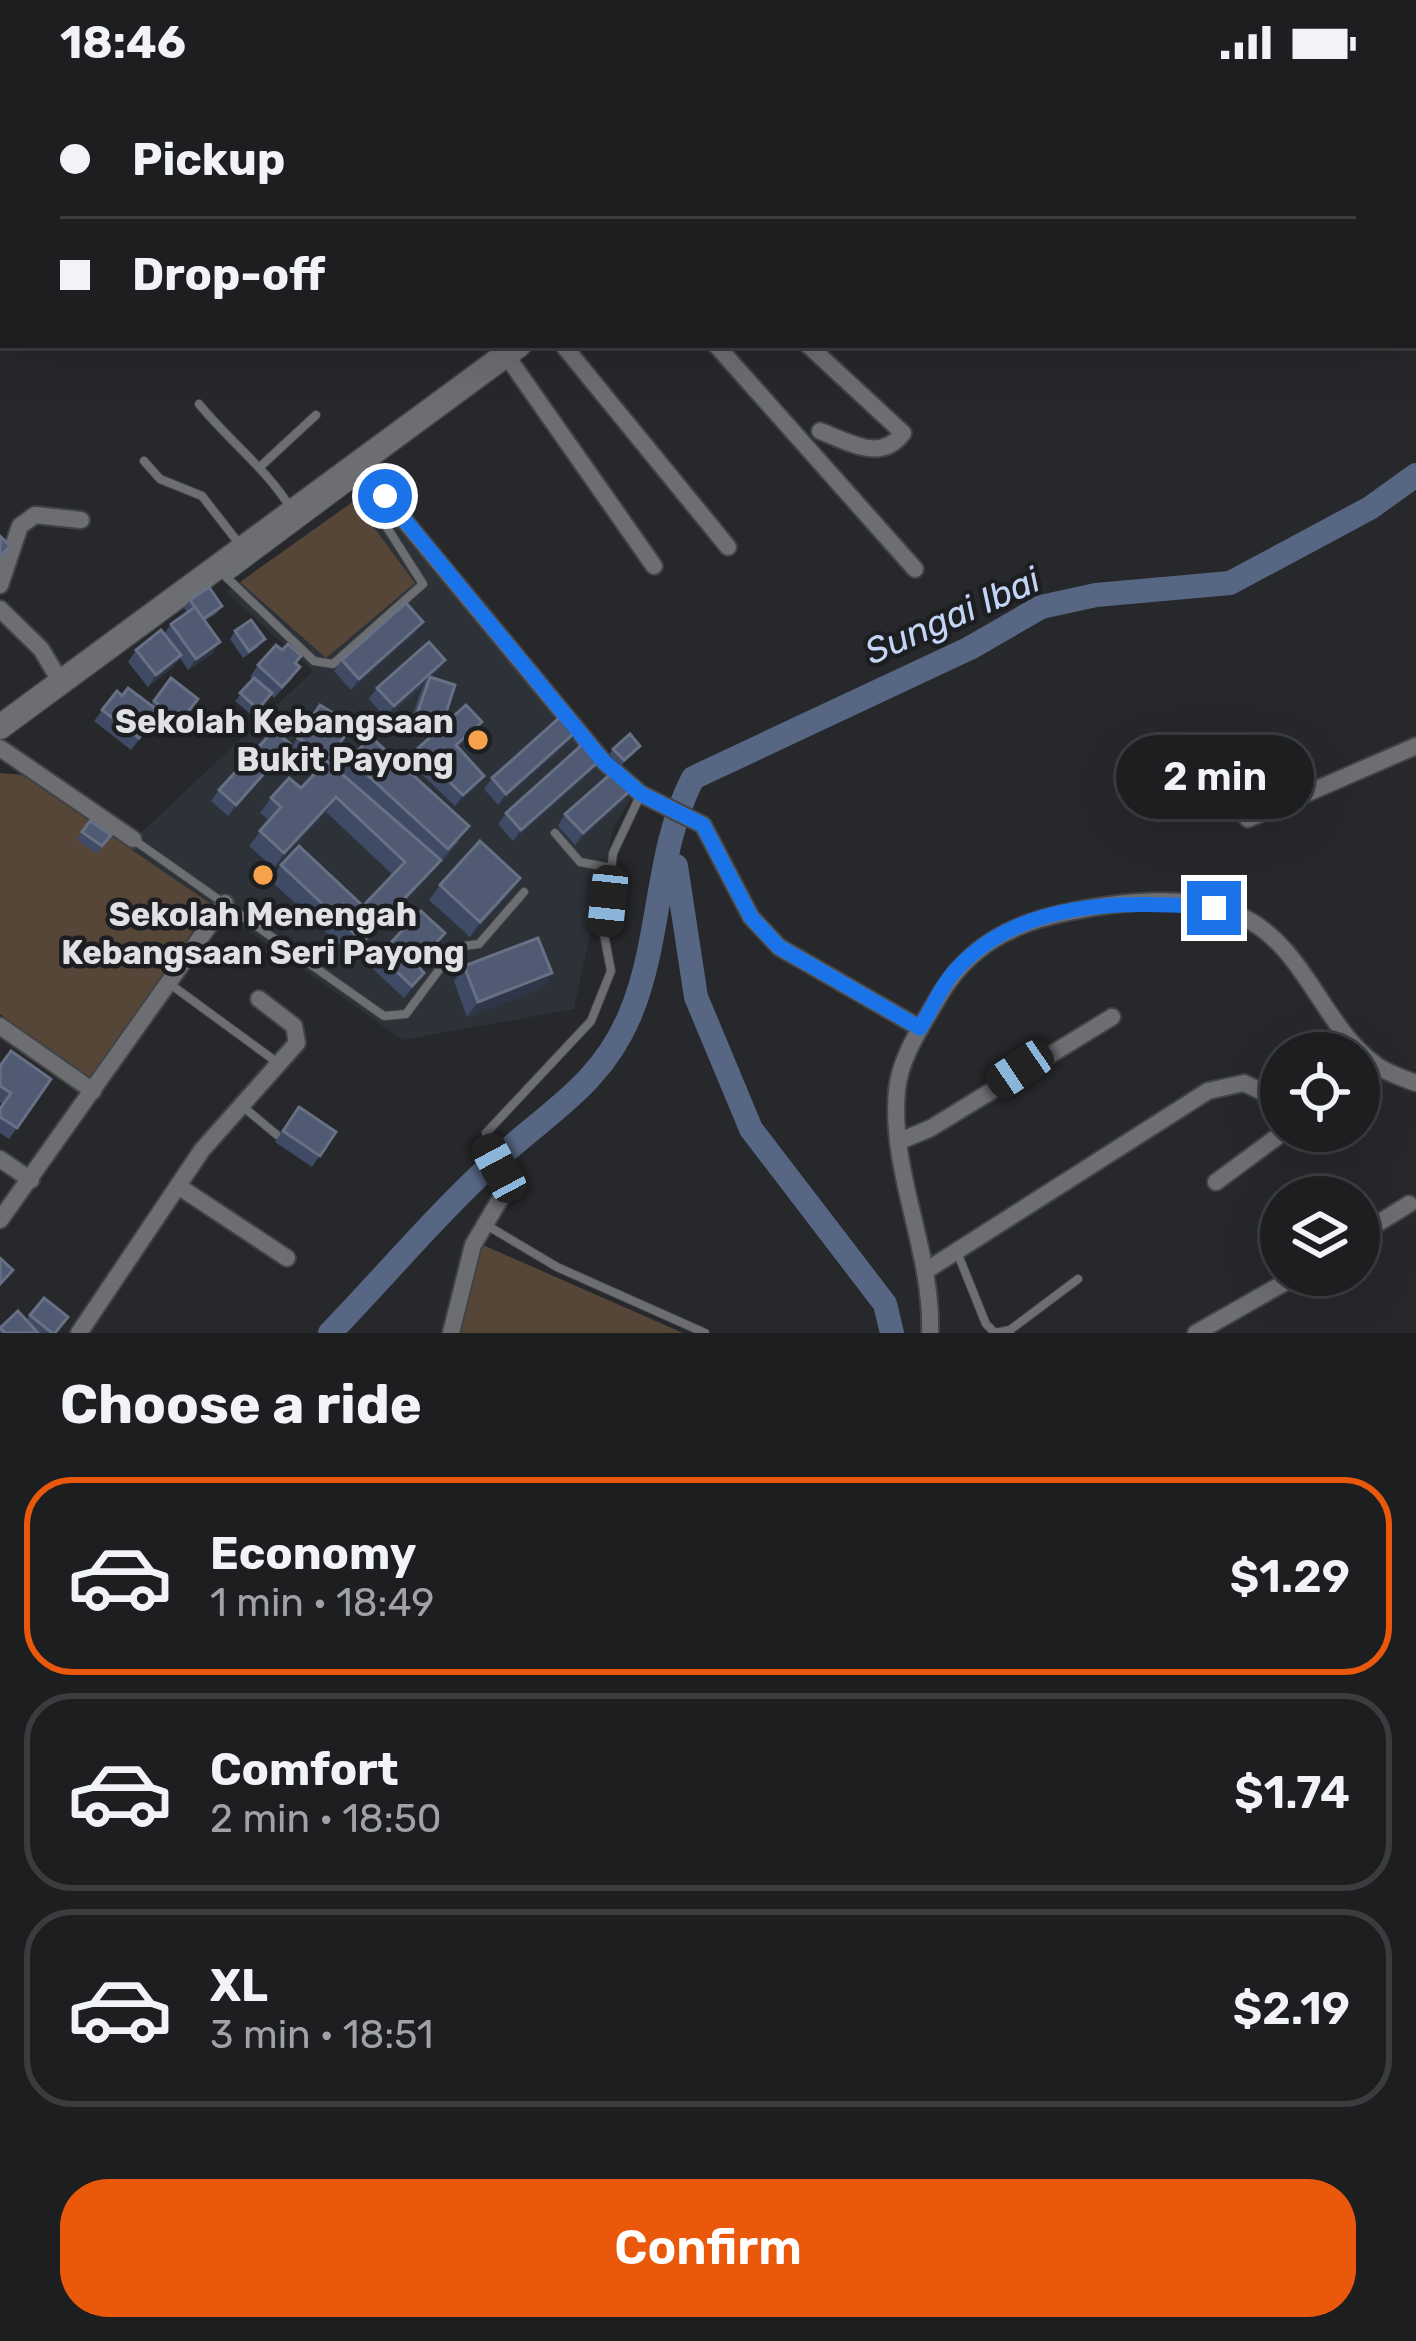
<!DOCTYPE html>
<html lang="en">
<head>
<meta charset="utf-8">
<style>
  :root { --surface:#1c1e20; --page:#252729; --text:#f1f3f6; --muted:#a0a2a5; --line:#3a3c3e; --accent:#ea580c }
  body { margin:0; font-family:Rubik,sans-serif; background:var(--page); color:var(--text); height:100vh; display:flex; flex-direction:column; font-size:45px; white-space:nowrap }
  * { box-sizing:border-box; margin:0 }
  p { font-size:39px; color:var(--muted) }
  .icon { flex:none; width:66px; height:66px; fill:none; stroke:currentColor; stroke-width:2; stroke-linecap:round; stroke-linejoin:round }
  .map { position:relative; height:1249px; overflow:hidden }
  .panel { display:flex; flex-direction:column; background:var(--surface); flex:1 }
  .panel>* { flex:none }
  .top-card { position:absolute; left:0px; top:0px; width:1416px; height:264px; box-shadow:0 12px 48px #0002,0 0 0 3px var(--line); display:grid; align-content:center; height:264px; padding:0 60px; background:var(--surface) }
  .buttons { position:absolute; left:1260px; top:948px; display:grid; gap:24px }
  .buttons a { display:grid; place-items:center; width:120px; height:120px; border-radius:50%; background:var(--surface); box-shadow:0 12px 48px #0002,0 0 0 3px var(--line); font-size:60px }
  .end { position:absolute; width:54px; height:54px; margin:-27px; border:15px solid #1a73e8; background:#fff; box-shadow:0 0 0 6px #fff }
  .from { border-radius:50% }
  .bubble { position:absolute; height:84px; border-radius:42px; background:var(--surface); box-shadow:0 12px 48px #0002,0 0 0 3px var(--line); font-size:39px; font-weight:600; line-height:84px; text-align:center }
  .car { position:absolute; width:36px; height:72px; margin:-36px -18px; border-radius:15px; box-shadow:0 0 9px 3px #0007; background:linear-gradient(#222 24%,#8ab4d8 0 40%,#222 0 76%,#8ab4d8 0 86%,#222 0) }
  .top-card b { display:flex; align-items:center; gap:42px; height:114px; font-size:45px }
  .top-card b+b { border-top:3px solid var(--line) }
  .top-card i { width:30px; height:30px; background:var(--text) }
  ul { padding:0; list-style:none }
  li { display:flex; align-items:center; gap:36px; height:198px; margin:0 24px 18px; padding:0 36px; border:6px solid var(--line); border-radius:48px }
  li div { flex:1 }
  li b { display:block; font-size:45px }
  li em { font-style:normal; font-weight:600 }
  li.selected { border-color:var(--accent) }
  li>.icon { width:108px; height:108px; stroke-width:1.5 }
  h2 { padding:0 60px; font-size:54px; line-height:144px }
  .action { display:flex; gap:24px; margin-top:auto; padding:24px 60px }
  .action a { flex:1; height:138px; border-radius:48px; background:var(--accent); color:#fff; font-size:48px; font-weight:600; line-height:138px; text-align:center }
  .status { display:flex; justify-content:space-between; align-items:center; height:84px; padding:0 60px; background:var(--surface); direction:ltr }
  .status svg { height:33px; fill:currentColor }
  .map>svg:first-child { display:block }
  .built { fill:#2d3239 }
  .green { fill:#564638 }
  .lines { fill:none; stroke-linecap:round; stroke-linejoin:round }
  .river { stroke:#576683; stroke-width:24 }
  .service-casing { stroke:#414345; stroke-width:10 }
  .minor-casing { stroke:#414345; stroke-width:20 }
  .secondary-casing { stroke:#414345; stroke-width:27 }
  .service { stroke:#6c6e72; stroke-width:8 }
  .minor { stroke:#6c6e72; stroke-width:16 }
  .secondary { stroke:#6c6e72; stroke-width:24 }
  .wall { fill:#3f4b65 }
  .shaded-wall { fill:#2e3648 }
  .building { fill:#505b73; stroke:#677084; stroke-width:3 }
  .route { stroke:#1a73e8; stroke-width:15 }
  .poi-dot { fill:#f7a14a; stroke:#1d1e21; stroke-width:4.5 }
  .labels { text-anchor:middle; stroke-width:9; stroke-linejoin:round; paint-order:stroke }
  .poi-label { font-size:33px; font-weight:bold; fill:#e0e1e3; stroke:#1d1e21; text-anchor:end }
  .water-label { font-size:36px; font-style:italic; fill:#c4d4f5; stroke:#1d1e21 }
</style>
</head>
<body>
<div class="status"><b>18:46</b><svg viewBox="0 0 49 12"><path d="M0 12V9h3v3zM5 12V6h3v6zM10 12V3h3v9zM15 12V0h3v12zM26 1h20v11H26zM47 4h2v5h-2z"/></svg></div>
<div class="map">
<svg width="1416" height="1249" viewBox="0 0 1416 1249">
  <rect width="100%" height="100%" fill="#26282b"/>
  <path class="built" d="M373 404 630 716 613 744 574 925 403 956 211 821 91 995 0 930V689L22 691 127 762 313 587 226 508Z"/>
  <g class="green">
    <path d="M354 417 415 499 326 574 240 498Z"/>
    <path d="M0 689 22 691 211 820 91 995 0 930Z"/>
    <path d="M483 1161 683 1249H458Z"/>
  </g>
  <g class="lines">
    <g class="river">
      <path d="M676 782 696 913 751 1045 885 1220 892 1249"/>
      <path d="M330 1249C385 1192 437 1130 495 1077 548 1028 600 1002 630 931 662 855 655 767 693 694L970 564 1041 523 1096 511 1230 499 1370 424 1416 391"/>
    </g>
    <defs>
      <g id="service">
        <path d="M199 320C230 358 266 384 292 426"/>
        <path d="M144 377 160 395 202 412 241 462"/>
        <path d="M262 381 316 331"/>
        <path d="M221 488 314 577 333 580 423 500 351 387"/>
        <path d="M227 494 357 397"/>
        <path d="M555 749 580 778 611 784"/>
        <path d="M134 756 384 932 406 930 456 863 479 860 524 808"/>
        <path d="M170 900 278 979"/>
        <path d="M241 1021 277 1051"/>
        <path d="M498 1083 486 1049 591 937 611 887 604 850 613 769 641 710"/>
        <path d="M483 1139 557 1183 705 1249"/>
        <path d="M957 1168 986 1240 995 1249 1010 1246 1078 1195"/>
      </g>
      <g id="minor">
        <path d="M563 261 728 463"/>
        <path d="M716 261 915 485"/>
        <path d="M808 261 903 349C881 379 849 358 820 347"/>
        <path d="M506 271 654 482"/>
        <path d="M357 379 603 677 641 710 703 741 751 833 779 863 920 944"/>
        <path d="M0 501 20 442 35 431 81 436"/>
        <path d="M0 525 41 565 59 595"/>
        <path d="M0 664 133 755"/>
        <path d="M1248 735 1416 662"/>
        <path d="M0 942 93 1007"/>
        <path d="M900 1057 931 1044 1112 933"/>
        <path d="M0 1075 31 1096"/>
        <path d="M1216 1098 1285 1047"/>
        <path d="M178 1102 287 1174"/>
        <path d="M0 1136 225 819"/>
        <path d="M1359 1151 1409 1120"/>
        <path d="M927 1186 1208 1007 1244 999 1281 1017"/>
        <path d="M79 1249 202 1066 297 959 294 942 259 915"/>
        <path d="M451 1249 473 1161 506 1105 499 1084"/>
        <path d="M930 1249C933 1167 889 1087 897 1006 900 973 922 942 938 914 968 862 1012 839 1069 828 1119 817 1194 809 1241 832 1305 862 1321 940 1375 980 1386 989 1403 994 1416 999"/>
        <path d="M1196 1249 1298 1191"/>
      </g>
      <g id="secondary">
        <path d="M778 3 780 0"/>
        <path d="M0 643 519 261"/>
      </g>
    </defs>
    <use href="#service" class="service-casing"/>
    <use href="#minor" class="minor-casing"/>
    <use href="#secondary" class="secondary-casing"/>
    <use href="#service" class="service"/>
    <use href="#minor" class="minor"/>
    <use href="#secondary" class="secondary"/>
  </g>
  <g class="wall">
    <path d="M190 516 222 522 217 529 205 537 212 570 188 586 180 574 173 583 148 603 128 578 136 566 164 550 171 540 187 528 184 524Z"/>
    <path d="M235 547 259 563 243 574 230 555Z"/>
    <path d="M415 549 351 606 334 587 342 576Z"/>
    <path d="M282 566 301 572 296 579 292 595 274 614 271 611 253 632 235 617 253 595 250 593 258 581Z"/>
    <path d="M437 588 431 593 443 638 435 649 482 638 474 650 458 663 476 703 455 722 408 677 416 666 434 649 409 641 422 604 426 598 386 634 369 615 377 604Z"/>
    <path d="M171 594 198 615 173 649 155 635 131 666 94 637 117 607 122 612 151 621Z"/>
    <path d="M320 621 352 641 328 678 341 689 350 675 459 757 430 791 353 873 270 796 281 781 363 822 393 791 326 728 274 784 249 762 269 736 260 729 271 714 301 704 320 684 290 665Z"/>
    <path d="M573 655 498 721 484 705 492 694Z"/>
    <path d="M640 662 635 669 618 684 608 672 613 665Z"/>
    <path d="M282 672 228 732 211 717 219 706Z"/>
    <path d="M599 677 591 688 513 757 498 740 506 729Z"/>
    <path d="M624 716 575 761 558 742 565 730Z"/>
    <path d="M90 737 111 751 97 770 77 756Z"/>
    <path d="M520 794 510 809 470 853 429 816 440 801Z"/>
    <path d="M437 860 417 881 424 889 404 914 371 883 379 871Z"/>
    <path d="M464 882 542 904 467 933 454 897Z"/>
    <path d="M0 982 51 995 9 1055 0 1049V1025L3 1021 0 1018Z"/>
    <path d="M299 1023 336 1048 312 1083 275 1058Z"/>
    <path d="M44 1214 56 1249H0V1244L26 1236Z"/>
  </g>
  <g class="shaded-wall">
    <path d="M423 538 415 549 351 606 359 595Z"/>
    <path d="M220 558 212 570 188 586 196 575Z"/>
    <path d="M181 571 173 583 148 603 156 591Z"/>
    <path d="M445 576 437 588 429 596 430 593 386 634 394 622Z"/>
    <path d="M417 630 443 638 435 649 409 641Z"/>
    <path d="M482 638 474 650 448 672 456 661Z"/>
    <path d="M581 643 573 655 498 721 506 710Z"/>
    <path d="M290 660 282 672 228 732 236 721Z"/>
    <path d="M599 677 591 688 513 757 521 746Z"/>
    <path d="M484 692 476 703 455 722 463 711Z"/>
    <path d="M632 705 624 716 575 761 583 749Z"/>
    <path d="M336 713 326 728 274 784 284 769Z"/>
    <path d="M469 742 430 791 353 873 363 858 440 777Z"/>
    <path d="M520 794 510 809 470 853 480 838Z"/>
    <path d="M552 889 542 904 467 933 478 918Z"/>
  </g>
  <g class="building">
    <path d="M0 452 10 462 0 473Z"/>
    <path d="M209 503 222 522 203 535 190 516Z"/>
    <path d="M406 519 423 538 359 595 342 576Z"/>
    <path d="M195 523 220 558 196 575 171 540Z"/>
    <path d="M251 536 265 555 249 567 235 547Z"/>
    <path d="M161 546 181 571 156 591 136 566Z"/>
    <path d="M429 558 445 576 394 622 377 604Z"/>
    <path d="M288 560 301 572 295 579 300 583 282 603 258 581 276 561 282 566Z"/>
    <path d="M430 593 455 601 443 638 417 630Z"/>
    <path d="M171 594 198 615 181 637 154 617Z"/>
    <path d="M254 594 272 609 258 625 240 609Z"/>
    <path d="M128 604 160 628 139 654 102 626 117 607 122 612Z"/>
    <path d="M320 621 352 641 330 674 298 654Z"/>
    <path d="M466 621 482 638 456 661 484 692 463 711 416 666Z"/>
    <path d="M567 627 581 643 506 710 492 694Z"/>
    <path d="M274 646 290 660 236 721 219 706Z"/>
    <path d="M630 650 640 662 624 676 613 665Z"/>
    <path d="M371 653 469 742 448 765 350 675Z"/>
    <path d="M584 659 599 677 521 746 506 729Z"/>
    <path d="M327 677 441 776 363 858 281 781 299 762 363 822 405 778 336 713 284 769 260 747 281 723 271 714 289 694 301 704Z"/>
    <path d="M615 686 632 705 583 749 565 730Z"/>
    <path d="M90 737 111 751 102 762 82 748Z"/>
    <path d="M480 757 520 794 480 838 440 801Z"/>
    <path d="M421 827 445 849 416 880 424 889 412 902 379 871Z"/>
    <path d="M538 854 552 889 478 918 464 882Z"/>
    <path d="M11 967 51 995 17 1044 0 1033V1025L11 1009 0 1002V982Z"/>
    <path d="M299 1023 336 1048 320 1072 283 1047Z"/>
    <path d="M0 1174 13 1186 0 1200Z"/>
    <path d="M44 1214 68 1233 55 1249H52L30 1231Z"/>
    <path d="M18 1227 38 1249H5L0 1244Z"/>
  </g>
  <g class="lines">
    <path class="route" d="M385 412 603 677 641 710 703 741 751 833 779 863 920 944C931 926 940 904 954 888 1018 815 1125 816 1214 824"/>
  </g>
  <g class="poi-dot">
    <circle cx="478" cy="656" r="12"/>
    <circle cx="263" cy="791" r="12"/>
  </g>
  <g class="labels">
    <g class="poi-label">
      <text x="454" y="649">Sekolah Kebangsaan<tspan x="454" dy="38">Bukit Payong</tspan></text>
      <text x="263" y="842" text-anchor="middle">Sekolah Menengah<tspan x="263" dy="38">Kebangsaan Seri Payong</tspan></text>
    </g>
    <g class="water-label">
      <text transform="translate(952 531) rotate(-24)" y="13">Sungai Ibai</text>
    </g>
  </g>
</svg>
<div class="buttons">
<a><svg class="icon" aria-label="locate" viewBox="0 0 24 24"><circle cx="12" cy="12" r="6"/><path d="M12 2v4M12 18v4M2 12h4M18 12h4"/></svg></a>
<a><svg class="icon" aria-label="layers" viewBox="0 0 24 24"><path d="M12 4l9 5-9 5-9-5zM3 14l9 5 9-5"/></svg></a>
</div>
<i class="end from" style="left:385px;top:412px"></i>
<i class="end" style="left:1214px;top:824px"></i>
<div class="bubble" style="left:1116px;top:651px;width:198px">2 min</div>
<i class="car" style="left:608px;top:817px;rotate:186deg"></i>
<i class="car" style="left:1020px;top:985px;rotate:236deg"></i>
<i class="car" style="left:499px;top:1084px;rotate:332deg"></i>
<div class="top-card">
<b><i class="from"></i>Pickup</b>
<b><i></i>Drop-off</b>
</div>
</div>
<section class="panel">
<h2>Choose a ride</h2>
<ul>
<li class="selected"><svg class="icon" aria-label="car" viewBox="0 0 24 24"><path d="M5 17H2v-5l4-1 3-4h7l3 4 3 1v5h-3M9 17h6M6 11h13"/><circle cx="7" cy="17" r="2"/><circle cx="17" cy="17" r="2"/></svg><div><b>Economy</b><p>1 min · 18:49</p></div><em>$1.29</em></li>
<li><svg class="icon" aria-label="car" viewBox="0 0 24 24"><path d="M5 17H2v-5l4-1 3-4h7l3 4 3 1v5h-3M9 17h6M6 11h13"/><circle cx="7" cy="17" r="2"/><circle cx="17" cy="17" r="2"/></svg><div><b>Comfort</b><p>2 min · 18:50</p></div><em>$1.74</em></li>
<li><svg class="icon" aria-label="car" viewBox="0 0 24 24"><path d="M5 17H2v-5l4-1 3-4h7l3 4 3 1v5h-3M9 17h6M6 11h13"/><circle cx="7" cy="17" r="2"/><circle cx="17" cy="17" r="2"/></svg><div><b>XL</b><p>3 min · 18:51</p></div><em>$2.19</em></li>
</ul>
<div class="action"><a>Confirm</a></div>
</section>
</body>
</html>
